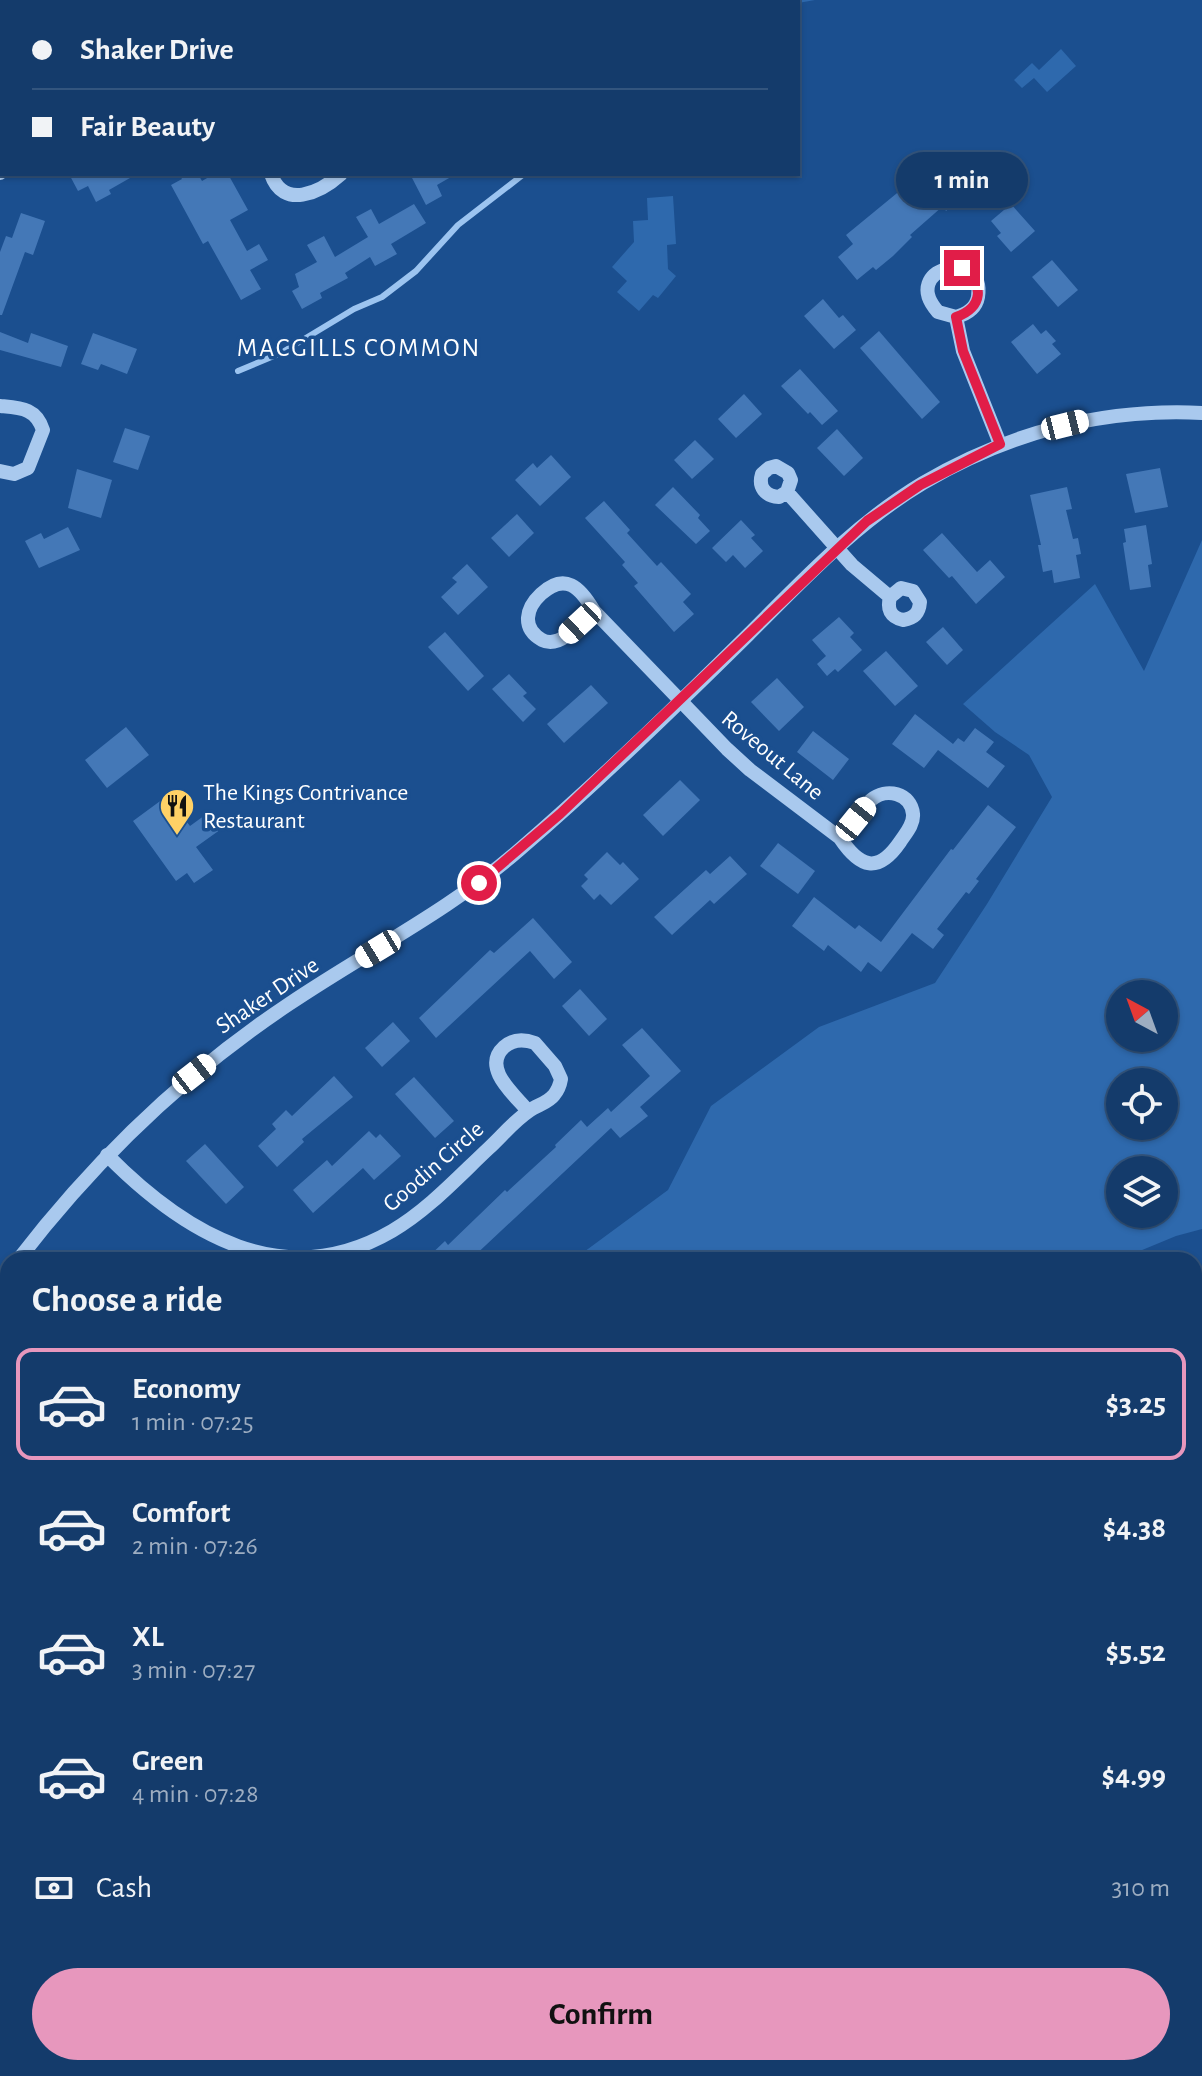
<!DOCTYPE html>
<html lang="en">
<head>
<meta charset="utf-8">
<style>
  :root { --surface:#143b6b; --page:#214673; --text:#f1f3f6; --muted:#9dadc1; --line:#33557e; --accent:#e797bd }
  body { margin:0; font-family:"Alegreya Sans",sans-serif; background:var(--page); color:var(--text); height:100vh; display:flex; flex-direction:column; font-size:30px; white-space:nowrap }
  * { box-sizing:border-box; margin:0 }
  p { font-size:26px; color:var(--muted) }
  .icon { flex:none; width:44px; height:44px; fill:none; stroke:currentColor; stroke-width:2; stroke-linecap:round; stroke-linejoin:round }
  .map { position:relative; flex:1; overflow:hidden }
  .details { position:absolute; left:0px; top:1252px; width:1202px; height:824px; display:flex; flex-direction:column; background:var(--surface); border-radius:24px 24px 0 0; box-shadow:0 2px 6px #0004,0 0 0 2px var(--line) }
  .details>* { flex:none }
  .guide { position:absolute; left:0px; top:0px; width:800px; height:176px; box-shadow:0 2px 6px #0004,0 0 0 2px var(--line); display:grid; align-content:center; height:176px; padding:0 32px; background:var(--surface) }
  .needle { width:52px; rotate:319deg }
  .controls { position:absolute; left:1106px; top:980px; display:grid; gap:16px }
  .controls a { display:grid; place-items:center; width:72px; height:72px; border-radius:50%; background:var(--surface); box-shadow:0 2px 6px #0004,0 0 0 2px var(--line); font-size:40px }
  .end { position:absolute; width:36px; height:36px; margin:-18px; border:10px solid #e11d48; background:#fff; box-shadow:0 0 0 4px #fff }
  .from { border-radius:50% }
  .bubble { position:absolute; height:56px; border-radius:28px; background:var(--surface); box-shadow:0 2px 6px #0004,0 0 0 2px var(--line); font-size:26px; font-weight:600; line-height:56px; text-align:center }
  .car { position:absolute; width:24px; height:48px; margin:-24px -12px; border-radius:10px; box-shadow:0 0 6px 2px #0007; background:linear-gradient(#fff 24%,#345 0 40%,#fff 0 76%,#345 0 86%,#fff 0) }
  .guide b { display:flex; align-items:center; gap:28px; height:76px; font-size:30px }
  .guide b+b { border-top:2px solid var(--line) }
  .guide i { width:20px; height:20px; background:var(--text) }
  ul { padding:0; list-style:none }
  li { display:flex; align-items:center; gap:24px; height:112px; margin:0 16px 12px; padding:0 16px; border:4px solid transparent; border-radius:16px }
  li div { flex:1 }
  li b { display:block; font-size:30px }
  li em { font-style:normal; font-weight:600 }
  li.selected { border-color:var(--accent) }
  li>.icon { width:72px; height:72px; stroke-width:1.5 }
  h2 { padding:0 32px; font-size:36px; line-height:96px }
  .pay { display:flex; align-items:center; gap:20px; height:88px; padding:0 32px; font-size:30px }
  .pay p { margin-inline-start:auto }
  .action { display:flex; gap:16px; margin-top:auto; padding:16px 32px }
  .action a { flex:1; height:92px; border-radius:48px; background:var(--accent); color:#111; font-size:32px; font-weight:600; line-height:92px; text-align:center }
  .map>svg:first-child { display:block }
  .green { fill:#2e69ad; fill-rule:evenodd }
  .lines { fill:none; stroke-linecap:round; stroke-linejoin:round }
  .stream { stroke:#9cc4f0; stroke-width:6 }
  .building { fill:#4478b7 }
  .minor { stroke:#a9c9ee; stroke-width:14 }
  .highway { stroke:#fff; stroke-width:24 }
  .route { stroke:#e11d48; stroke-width:10 }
  .labels { text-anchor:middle; stroke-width:7; stroke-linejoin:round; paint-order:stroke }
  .street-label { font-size:24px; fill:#fff; stroke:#1b4f8f }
  .poi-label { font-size:24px; fill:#fff; stroke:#1b4f8f; text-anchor:start }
  .neighbourhood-label { font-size:26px; letter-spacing:2px; fill:#fff; stroke:#1b4f8f }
</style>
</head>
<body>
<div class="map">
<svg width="1202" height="2076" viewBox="0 0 1202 2076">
  <rect width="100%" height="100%" fill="#1b4f8f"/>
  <g class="green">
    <path d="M524 0H815L798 3 521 2Z"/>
    <path d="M1061 49 1076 66 1047 92 1034 78 1022 88 1014 80 1032 63 1039 70Z"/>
    <path d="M673 196 676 244 667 245 668 269 676 276 658 298 653 295 639 311 617 292 627 281 612 267 634 242 633 221 648 220 647 198Z"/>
    <path d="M1202 540V1229L1176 1236 1118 1260H573L668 1190 711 1106 819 1027 935 983 987 904 1052 797 1029 755 995 732 963 704 1095 584 1144 671ZM1120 994H1164V1038H1120ZM1120 1082H1164V1126H1120ZM1120 1170H1164V1214H1120Z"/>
    <path d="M1202 1333V1438L1194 1439V1336Z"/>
    <path d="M8 1335V1631L0 1634V1343Z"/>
    <path d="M1202 1965V2076H1105L1111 2068H1194V1973Z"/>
  </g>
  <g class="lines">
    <g class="stream">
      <path d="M667 2 669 0"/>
      <path d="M238 371 281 353 354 309 382 297 416 271 458 225 524 174"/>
    </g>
  </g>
  <g class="building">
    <path d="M954 158 979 186 958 205 956 203 946 211 943 206 910 235 912 237 893 256 876 270 873 267 857 280 838 257 853 244 846 235 902 189 913 202 936 181 933 177Z"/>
    <path d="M69 174H137L109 190 111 194 96 202 88 186 78 191Z"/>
    <path d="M179 174H198L202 181 214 174H228L248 210 230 220 247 251 259 244 268 260 250 270 261 289 241 300 208 241 203 244 171 185 182 179Z"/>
    <path d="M410 174H456L437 185 442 196 426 205Z"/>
    <path d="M414 204 426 223 391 244 397 254 375 266 370 257 345 273 348 278 320 293 322 298 302 309 292 291 299 287 295 274 317 262 307 245 324 236 335 257 368 237 356 217 371 209 379 224Z"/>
    <path d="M1011 204 1035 231 1011 252 997 236 1001 233 991 221Z"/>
    <path d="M21 213 45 221 33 255 25 252 2 315H0V252L6 236 12 238Z"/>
    <path d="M1052 260 1078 290 1058 307 1032 277Z"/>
    <path d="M823 299 839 318 843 315 856 330 834 349 804 316Z"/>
    <path d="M1033 324 1041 334 1046 330 1056 341 1052 344 1061 354 1037 374 1011 342Z"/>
    <path d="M879 331 940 402 922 419 860 348Z"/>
    <path d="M0 332 28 343 31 333 68 346 61 367 0 350Z"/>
    <path d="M93 333 137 349 127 374 101 364 98 370 81 364Z"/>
    <path d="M800 369 838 411 822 425 810 412 808 414 781 386Z"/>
    <path d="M744 394 762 414 736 438 718 419Z"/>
    <path d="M125 428 150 436 138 470 113 462Z"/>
    <path d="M837 429 863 458 844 476 817 448Z"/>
    <path d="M695 440 714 459 692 479 674 460Z"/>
    <path d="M551 455 571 477 540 506 515 480 533 463 537 468Z"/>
    <path d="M1160 468 1168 507 1135 513 1126 474Z"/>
    <path d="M77 469 112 480 101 518 68 508Z"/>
    <path d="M673 487 700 515 698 518 710 531 696 544 655 505Z"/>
    <path d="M1067 487 1072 509 1066 510 1073 539 1078 538 1081 554 1076 555 1080 578 1054 583 1052 570 1043 572 1038 545H1041L1030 495Z"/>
    <path d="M604 501 630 530 627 533 657 566 661 562 691 594 683 602 694 614 674 632 634 586 638 583 622 565 625 562 585 518Z"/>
    <path d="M517 514 534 533 509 557 491 538Z"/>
    <path d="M741 520 755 535 751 538 763 551 745 568 733 555 726 562 712 548Z"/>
    <path d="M1146 525 1152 564 1148 565 1151 587 1130 590 1123 543 1126 542 1124 529Z"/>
    <path d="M68 527 80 550 39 568 25 541 41 533 44 539Z"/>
    <path d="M942 533 977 572 990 560 1005 577 976 604 952 576 949 578 923 550Z"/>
    <path d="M467 564 488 587 458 615 441 597 457 582 452 578Z"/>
    <path d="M839 617 854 633 850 637 862 650 838 672 835 669 827 676 817 664 826 656 812 640Z"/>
    <path d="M943 627 963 650 947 665 926 642Z"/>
    <path d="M445 632 484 676 468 691 428 647Z"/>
    <path d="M886 651 918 686 895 706 863 671Z"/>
    <path d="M509 674 527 693 523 696 536 709 523 722 492 689Z"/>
    <path d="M777 678 804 707 779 731 751 702Z"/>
    <path d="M591 685 608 703 564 743 547 724Z"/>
    <path d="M915 714 953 744 958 738 964 742 975 728 994 742 986 752 1005 766 988 788 938 750 924 768 892 744Z"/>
    <path d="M126 727 149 755 107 788 85 760Z"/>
    <path d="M813 731 849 759 833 780 797 752Z"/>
    <path d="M680 780 700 800 663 836 643 815Z"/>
    <path d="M167 796 190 826 212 810 224 827 196 847 213 870 194 883 187 873 176 881 133 821Z"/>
    <path d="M988 805 1016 827 976 879 979 881 969 894 966 892 937 929 944 935 933 949 912 933 881 972 868 962 861 972 828 945 824 951 792 926 814 897 855 929 859 925 881 942 951 849 953 850Z"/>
    <path d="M778 843 815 871 798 894 760 866Z"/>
    <path d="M607 852 620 865 623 862 639 879 611 905 600 894 594 900 581 886 588 879 584 875Z"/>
    <path d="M730 856 747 874 714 904 710 900 672 935 654 917 706 870 710 874Z"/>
    <path d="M533 918 572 962 554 979 530 951 436 1038 419 1018 490 950 494 953Z"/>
    <path d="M580 989 607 1019 589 1036 562 1006Z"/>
    <path d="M393 1022 410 1041 382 1067 365 1048Z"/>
    <path d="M642 1028 681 1071 640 1107 648 1116 620 1138 611 1128 470 1260H425L445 1241 448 1245 505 1190 507 1192 556 1147 555 1145 581 1120 587 1127 608 1108 611 1112 650 1076 622 1045Z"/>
    <path d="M334 1076 353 1097 302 1139 304 1142 277 1167 258 1146 276 1129 272 1124 286 1110 292 1116Z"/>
    <path d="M414 1077 454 1121 435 1138 395 1094Z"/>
    <path d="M369 1131 376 1138 380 1134 401 1156 374 1180 363 1168 313 1213 293 1190 327 1160 332 1166Z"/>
    <path d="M205 1144 244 1187 226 1204 186 1161Z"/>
  </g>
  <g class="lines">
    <g class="minor">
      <path d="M189 0 190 2"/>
      <path d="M264 2 267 0"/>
      <path d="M0 173 2 171"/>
      <path d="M271 174C283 210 320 193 341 174"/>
      <path d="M956 317C967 314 976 308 978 297 986 248 898 267 938 312L956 317 963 351 1000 444"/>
      <path d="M0 406C21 408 36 408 43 430L28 468 14 474 0 471"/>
      <path d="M787 492 779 497C765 496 758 487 762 474L769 468 776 466 788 473 791 480 787 492 852 565 890 597C887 609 890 617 903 620 914 618 919 614 920 602L913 591 901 588 890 597"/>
      <path d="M594 611C585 619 576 629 566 636 559 641 550 644 542 640 521 628 526 608 541 594 565 572 580 587 594 611L727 749 750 770 840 838C850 826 859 809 871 800 886 787 911 793 913 814 914 825 905 834 900 842 878 874 860 868 840 838"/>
      <path d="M107 1155C185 1234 284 1294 392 1231 428 1210 458 1177 489 1148 502 1136 514 1121 529 1111 537 1105 548 1103 554 1095 558 1090 560 1085 561 1079L555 1066 535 1043C524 1039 513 1039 504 1047 481 1068 515 1095 528 1111"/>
      <path d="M18 1260C95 1160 184 1074 289 1004 366 952 449 911 519 850 598 782 674 708 748 635 803 580 856 523 923 483 1008 433 1103 408 1202 413"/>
      <path d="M0 1286 8 1275"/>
      <path d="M1194 1922 1202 1915"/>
      <path d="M128 2068V2076"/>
      <path d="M933 2068 939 2076"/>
      <path d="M1066 2076 1072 2068"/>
    </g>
    <g class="highway">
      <path d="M1194 1283 1202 1280"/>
      <path d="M1194 1484 1202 1482"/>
      <path d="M0 1686 8 1684"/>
      <path d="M0 1801 8 1798"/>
    </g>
  </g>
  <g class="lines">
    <path class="route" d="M479 883 560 814 867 521 920 485 1000 444 963 351 956 317C983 308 985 284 962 268"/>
  </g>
  <defs>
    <symbol id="restaurant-pin" viewBox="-11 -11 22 30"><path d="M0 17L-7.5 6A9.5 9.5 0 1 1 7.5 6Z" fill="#ffd166" stroke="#1b4f8f"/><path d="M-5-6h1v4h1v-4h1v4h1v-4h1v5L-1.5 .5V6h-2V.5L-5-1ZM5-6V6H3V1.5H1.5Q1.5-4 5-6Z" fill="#111"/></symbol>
  </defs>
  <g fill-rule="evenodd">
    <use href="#restaurant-pin" x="157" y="786" width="40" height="54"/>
  </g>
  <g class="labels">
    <g class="street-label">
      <text transform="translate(773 755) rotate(40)" y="8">Roveout Lane</text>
      <text transform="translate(267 995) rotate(-34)" y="8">Shaker Drive</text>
      <text transform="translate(433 1166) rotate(-41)" y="8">Goodin Circle</text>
    </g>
    <g class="poi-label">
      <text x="203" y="800">The Kings Contrivance<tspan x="203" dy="28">Restaurant</tspan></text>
    </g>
    <g class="neighbourhood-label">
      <text x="359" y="356">MACGILLS COMMON</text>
    </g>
  </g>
</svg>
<div class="controls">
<a><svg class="needle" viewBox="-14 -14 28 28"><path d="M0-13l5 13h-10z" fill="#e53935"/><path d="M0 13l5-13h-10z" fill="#9dadc1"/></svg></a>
<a><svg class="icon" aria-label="locate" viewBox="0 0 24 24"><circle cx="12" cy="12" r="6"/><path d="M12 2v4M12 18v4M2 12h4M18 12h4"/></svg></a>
<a><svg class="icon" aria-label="layers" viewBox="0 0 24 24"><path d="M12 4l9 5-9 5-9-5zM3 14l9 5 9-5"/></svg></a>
</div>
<i class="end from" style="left:479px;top:883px"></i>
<i class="end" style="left:962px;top:268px"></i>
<div class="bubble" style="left:896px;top:152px;width:132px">1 min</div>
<i class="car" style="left:1065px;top:425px;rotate:76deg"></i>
<i class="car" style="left:580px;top:623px;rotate:227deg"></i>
<i class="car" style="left:856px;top:819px;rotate:39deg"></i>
<i class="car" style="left:378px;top:949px;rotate:239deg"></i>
<i class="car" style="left:194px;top:1074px;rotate:52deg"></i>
<div class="guide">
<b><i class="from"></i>Shaker Drive</b>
<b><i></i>Fair Beauty</b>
</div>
<section class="details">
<h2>Choose a ride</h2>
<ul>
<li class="selected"><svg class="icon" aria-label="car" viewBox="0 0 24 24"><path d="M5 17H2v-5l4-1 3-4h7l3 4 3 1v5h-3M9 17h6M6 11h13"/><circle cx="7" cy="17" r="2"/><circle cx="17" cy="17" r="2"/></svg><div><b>Economy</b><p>1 min · 07:25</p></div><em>$3.25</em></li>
<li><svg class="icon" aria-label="car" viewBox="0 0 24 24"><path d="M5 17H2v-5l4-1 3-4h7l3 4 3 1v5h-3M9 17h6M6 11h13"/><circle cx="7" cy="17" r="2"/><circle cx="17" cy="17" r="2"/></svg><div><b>Comfort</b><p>2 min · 07:26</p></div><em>$4.38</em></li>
<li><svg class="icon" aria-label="car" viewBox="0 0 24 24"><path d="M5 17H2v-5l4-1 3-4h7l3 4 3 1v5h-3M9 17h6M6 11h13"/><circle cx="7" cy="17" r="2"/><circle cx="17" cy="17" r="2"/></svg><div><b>XL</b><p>3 min · 07:27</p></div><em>$5.52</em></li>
<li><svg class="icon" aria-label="car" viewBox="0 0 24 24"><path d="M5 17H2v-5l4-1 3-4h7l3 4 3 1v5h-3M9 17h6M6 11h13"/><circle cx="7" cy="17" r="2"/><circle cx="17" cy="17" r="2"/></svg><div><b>Green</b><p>4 min · 07:28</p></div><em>$4.99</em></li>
</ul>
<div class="pay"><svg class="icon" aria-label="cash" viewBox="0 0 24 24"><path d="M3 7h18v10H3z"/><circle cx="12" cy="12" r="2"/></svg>Cash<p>310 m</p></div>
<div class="action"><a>Confirm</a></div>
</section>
</div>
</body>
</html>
